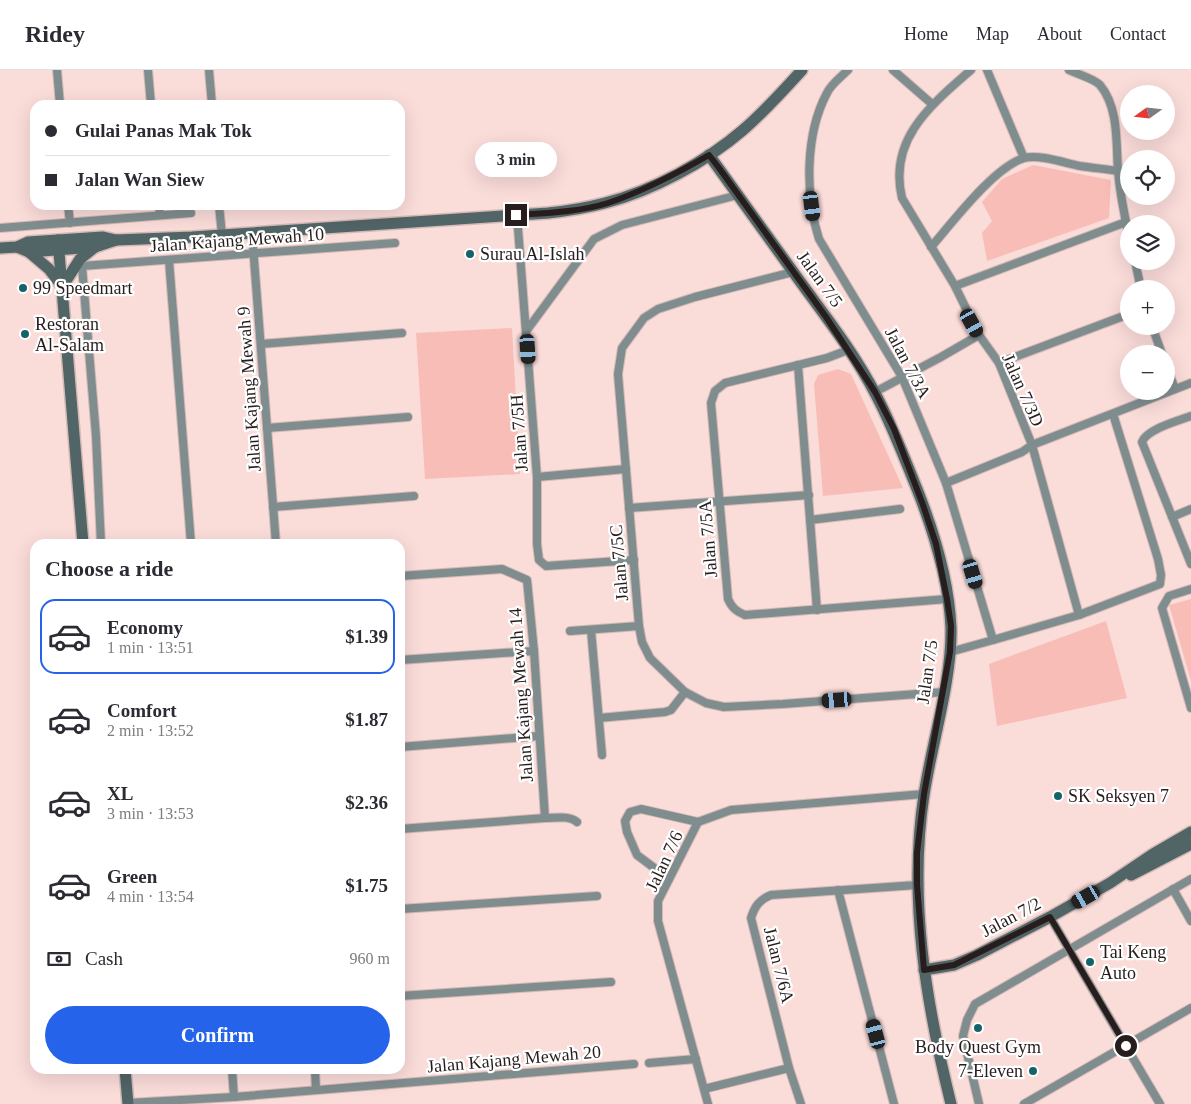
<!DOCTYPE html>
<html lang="en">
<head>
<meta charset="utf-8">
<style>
  :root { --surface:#fff; --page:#f2f2f3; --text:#2b2b33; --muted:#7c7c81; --line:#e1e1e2; --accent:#2563eb }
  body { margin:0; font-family:Georgia,serif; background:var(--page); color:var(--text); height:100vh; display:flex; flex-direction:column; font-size:19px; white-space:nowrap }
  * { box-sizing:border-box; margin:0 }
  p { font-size:16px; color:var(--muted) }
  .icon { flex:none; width:28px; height:28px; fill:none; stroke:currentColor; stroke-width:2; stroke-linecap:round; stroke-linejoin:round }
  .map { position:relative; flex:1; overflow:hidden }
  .sheet { position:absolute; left:30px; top:469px; width:375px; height:535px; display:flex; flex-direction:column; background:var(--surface); border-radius:15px; box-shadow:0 5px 20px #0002 }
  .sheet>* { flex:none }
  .banner { position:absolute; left:30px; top:30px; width:375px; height:110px; border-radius:15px; box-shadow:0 5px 20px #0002; display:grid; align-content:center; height:110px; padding:0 15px; background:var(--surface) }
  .needle { width:32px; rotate:255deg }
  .fabs { position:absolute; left:1120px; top:15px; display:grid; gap:10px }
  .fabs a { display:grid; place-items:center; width:55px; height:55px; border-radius:50%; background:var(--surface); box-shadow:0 5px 20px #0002; font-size:25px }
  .end { position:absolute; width:22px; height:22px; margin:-11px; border:6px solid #271d1c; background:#fff; box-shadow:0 0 0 2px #fff }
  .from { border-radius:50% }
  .bubble { position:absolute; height:35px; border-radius:18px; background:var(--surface); box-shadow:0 5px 20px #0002; font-size:16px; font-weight:800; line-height:35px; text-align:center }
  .car { position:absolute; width:15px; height:30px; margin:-15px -8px; border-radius:6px; box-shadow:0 0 4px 1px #0007; background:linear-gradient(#222 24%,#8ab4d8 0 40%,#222 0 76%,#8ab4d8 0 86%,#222 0) }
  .banner b { display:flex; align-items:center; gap:18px; height:48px; font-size:19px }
  .banner b+b { border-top:1px solid var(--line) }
  .banner i { width:12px; height:12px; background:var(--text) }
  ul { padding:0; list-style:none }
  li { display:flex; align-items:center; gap:15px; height:75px; margin:0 10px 8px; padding:0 5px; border:2px solid transparent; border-radius:15px }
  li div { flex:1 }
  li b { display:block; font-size:19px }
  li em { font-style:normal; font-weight:800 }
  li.on { border-color:var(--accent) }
  li>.icon { width:45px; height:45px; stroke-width:1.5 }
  h2 { padding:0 15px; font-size:22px; line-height:60px }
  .pay { display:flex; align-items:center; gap:12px; height:55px; padding:0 15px; font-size:19px }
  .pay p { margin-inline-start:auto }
  .button { display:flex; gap:10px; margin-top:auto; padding:10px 15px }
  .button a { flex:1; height:58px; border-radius:30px; background:var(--accent); color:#fff; font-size:20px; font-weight:800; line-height:58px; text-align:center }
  header { display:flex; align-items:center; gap:30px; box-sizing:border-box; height:70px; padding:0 25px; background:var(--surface); border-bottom:1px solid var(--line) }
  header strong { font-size:24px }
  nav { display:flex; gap:28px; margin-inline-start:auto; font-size:18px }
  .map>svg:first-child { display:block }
  .green { fill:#f9bdb8 }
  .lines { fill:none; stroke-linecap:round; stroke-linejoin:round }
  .street-casing { stroke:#d4bab7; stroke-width:10 }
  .secondary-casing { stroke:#d4bab7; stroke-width:14 }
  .street { stroke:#808d8f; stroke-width:8 }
  .secondary { stroke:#516466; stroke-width:11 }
  .route { stroke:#271d1c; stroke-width:6 }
  .poi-dot { fill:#14636a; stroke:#fff; stroke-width:2 }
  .labels { text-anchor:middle; stroke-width:4.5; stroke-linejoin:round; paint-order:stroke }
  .street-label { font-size:18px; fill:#271d1c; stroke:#fff }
  .poi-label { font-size:18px; fill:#271d1c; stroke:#fff; text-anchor:start }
</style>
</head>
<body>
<header>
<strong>Ridey</strong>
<nav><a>Home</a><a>Map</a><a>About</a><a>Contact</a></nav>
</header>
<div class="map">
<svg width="1191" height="1034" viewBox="0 0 1191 1034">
  <rect width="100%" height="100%" fill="#fadcd9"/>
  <g class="green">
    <path d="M1033 95 1111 110 1109 148 987 191 982 163 992 151 982 132 1002 109Z"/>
    <path d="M512 258 520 404 425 409 416 263Z"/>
    <path d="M838 299 851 304 903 418 823 426 814 314 818 305Z"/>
    <path d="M1191 529V611L1169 535Z"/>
    <path d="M1106 551 1127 628 997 656 989 594Z"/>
  </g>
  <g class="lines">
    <defs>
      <g id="street">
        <path d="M57 0 60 35"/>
        <path d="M148 0 151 35"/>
        <path d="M209 0 212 35"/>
        <path d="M848 0C841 7 831 14 827 23 805 64 805 125 819 169L902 307 946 413 993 570 950 582"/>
        <path d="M893 0 932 34"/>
        <path d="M971 0C931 35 888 69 902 128L955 216 979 265 999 293 1032 375 1079 545"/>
        <path d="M987 0 1024 88"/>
        <path d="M1069 0C1077 4 1095 9 1100 15 1119 38 1116 73 1118 101 1120 122 1124 144 1129 166"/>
        <path d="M68 135 70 153"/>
        <path d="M159 135 160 145"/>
        <path d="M219 135 222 165"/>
        <path d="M517 145 537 407V474L539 490 546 496 634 490"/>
        <path d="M0 158 191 143"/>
        <path d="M252 163 276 474"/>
        <path d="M931 177C952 153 994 97 1024 88 1039 84 1065 93 1080 96 1093 98 1106 99 1118 101"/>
        <path d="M169 190 191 474"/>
        <path d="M1135 191 1141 219"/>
        <path d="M793 202 695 227 658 239 644 248 622 278 618 304 639 556 642 572 650 588 685 622 706 633 724 637 783 634 944 622"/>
        <path d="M955 216 1126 152"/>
        <path d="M1152 256 1162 284"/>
        <path d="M527 260 594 169 622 155 738 125"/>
        <path d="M261 274 402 263"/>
        <path d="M848 280 827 288 725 313 715 321 711 333 728 529C732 538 736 541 745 545L947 529"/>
        <path d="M999 293 1129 244"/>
        <path d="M798 295 817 540"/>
        <path d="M1166 295 1175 319"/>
        <path d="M875 322 941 287 979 265"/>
        <path d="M1191 346C1178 351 1147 359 1142 372L1191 494"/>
        <path d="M267 358 408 347"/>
        <path d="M537 407 626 399"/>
        <path d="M946 413 1022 382 1032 375 1191 313"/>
        <path d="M273 437 414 426"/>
        <path d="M629 438 809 425"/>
        <path d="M1172 447 1191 439"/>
        <path d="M810 450 900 439"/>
        <path d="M101 474 96 366 82 196 395 173"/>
        <path d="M400 506 502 499 527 510 534 581 545 748"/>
        <path d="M1191 519 1169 526 1162 538 1191 638"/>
        <path d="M591 560 602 685"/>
        <path d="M570 561 639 556"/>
        <path d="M993 570 1079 545 1160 514 1161 505 1158 489 1113 344"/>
        <path d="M400 590 534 581"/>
        <path d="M599 648 665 642 671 640 685 622"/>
        <path d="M400 677 539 666"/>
        <path d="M400 759 545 748C555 748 569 745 577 752"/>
        <path d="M669 809 637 785 627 762 625 751 630 742 641 739 698 752"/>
        <path d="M1173 819 1191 851"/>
        <path d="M838 820 894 1034"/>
        <path d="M400 839 597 826"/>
        <path d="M1050 847 1160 1034"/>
        <path d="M400 926 611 912"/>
        <path d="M649 993 696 989"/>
        <path d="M232 999 234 1027"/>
        <path d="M315 999 316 1020"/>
        <path d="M704 1019 789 998"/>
        <path d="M128 1033 234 1027 634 994"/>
        <path d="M708 1034 658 851V831L698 752 731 740 924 724"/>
        <path d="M801 1034 789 998 751 848C755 836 759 830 771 825L917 815"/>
        <path d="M979 1034 963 966 967 950 975 934 1191 809"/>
        <path d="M1024 1034 1191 938"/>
      </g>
      <g id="secondary">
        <path d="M709 85C739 126 769 168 799 210 826 247 855 284 876 325 892 355 904 387 917 419 934 462 949 511 951 558 952 610 932 672 924 725 908 828 926 933 951 1034"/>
        <path d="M58 170 83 474"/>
        <path d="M17 177 29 182 95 177 116 170"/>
        <path d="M0 178 17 177 28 172 103 167 116 170 192 167 548 143C567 141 586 138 605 133 652 121 706 92 743 60 764 42 783 21 802 0"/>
        <path d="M29 182 49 199 61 215"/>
        <path d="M62 217 80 189 95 177"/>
        <path d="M1131 805 1191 774"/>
        <path d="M924 900 954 895 977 885 1050 847 1110 813 1153 784 1191 762"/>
        <path d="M125 999 128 1034"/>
      </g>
    </defs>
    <use href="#street" class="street-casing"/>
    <use href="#secondary" class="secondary-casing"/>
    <use href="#street" class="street"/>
    <use href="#secondary" class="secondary"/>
  </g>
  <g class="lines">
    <path class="route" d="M516 145C547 143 579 142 608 133 644 121 676 104 709 85L719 98 826 247 875 322 894 359 923 435 936 474 947 529 951 556 950 582 924 724 917 783V815L924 900 954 895 1050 847 1126 976"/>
  </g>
  <g class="poi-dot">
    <circle cx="470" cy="184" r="5"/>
    <circle cx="23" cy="218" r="5"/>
    <circle cx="25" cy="264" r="5"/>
    <circle cx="1058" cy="726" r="5"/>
    <circle cx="1090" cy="892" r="5"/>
    <circle cx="978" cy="958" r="5"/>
    <circle cx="1033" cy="1001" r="5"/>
  </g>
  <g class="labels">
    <g class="street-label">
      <text transform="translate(237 170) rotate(-4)" y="6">Jalan Kajang Mewah 10</text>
      <text transform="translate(820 209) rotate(54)" y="6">Jalan 7/5</text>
      <text transform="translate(908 293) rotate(62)" y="6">Jalan 7/3A</text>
      <text transform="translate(249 319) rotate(-94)" y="6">Jalan Kajang Mewah 9</text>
      <text transform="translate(1023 320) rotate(66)" y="6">Jalan 7/3D</text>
      <text transform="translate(519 363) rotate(-94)" y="6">Jalan 7/5H</text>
      <text transform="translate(708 469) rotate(-95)" y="6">Jalan 7/5A</text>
      <text transform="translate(619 493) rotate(-95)" y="6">Jalan 7/5C</text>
      <text transform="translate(927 602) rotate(-82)" y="6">Jalan 7/5</text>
      <text transform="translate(521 625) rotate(-94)" y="6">Jalan Kajang Mewah 14</text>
      <text transform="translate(664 791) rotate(-65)" y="6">Jalan 7/6</text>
      <text transform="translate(1011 847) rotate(-28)" y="6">Jalan 7/2</text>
      <text transform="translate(779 895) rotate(76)" y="6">Jalan 7/6A</text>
      <text transform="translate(514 989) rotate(-5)" y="6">Jalan Kajang Mewah 20</text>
    </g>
    <g class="poi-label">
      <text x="480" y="190">Surau Al-Islah</text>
      <text x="33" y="224">99 Speedmart</text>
      <text x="35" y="260">Restoran<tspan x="35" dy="21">Al-Salam</tspan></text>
      <text x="1068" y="732">SK Seksyen 7</text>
      <text x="1100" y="888">Tai Keng<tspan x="1100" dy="21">Auto</tspan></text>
      <text x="978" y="983" text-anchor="middle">Body Quest Gym</text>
      <text x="1023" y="1007" text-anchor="end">7-Eleven</text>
    </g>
  </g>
</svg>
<div class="fabs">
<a><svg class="needle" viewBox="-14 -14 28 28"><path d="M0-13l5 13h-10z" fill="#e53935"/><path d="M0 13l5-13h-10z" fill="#7c7c81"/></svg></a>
<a><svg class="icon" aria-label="locate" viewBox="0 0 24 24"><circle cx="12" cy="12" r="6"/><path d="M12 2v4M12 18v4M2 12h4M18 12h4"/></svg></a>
<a><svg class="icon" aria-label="layers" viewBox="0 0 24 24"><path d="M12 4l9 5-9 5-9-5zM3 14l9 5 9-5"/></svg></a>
<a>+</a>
<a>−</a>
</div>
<i class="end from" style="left:1126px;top:976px"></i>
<i class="end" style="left:516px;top:145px"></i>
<div class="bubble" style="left:475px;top:72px;width:82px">3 min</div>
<i class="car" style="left:812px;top:136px;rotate:173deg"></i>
<i class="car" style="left:972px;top:253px;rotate:151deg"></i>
<i class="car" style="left:528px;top:279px;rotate:176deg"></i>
<i class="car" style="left:973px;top:504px;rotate:163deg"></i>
<i class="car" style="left:837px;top:630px;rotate:266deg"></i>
<i class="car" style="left:1086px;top:827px;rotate:240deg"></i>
<i class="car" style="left:876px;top:964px;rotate:345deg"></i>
<div class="banner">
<b><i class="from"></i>Gulai Panas Mak Tok</b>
<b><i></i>Jalan Wan Siew</b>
</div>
<section class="sheet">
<h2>Choose a ride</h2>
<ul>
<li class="on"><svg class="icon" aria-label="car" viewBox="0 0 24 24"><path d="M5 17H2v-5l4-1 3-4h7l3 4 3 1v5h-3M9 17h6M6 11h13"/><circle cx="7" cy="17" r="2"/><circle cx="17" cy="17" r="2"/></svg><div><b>Economy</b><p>1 min · 13:51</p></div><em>$1.39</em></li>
<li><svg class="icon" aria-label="car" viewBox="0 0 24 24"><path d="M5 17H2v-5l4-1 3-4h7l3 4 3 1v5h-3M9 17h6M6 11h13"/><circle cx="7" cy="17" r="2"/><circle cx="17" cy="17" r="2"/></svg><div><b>Comfort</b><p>2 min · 13:52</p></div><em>$1.87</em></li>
<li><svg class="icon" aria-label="car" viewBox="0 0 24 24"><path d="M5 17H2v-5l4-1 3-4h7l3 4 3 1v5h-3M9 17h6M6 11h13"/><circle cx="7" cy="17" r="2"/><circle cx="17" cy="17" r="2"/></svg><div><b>XL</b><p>3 min · 13:53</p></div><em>$2.36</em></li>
<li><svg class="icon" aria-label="car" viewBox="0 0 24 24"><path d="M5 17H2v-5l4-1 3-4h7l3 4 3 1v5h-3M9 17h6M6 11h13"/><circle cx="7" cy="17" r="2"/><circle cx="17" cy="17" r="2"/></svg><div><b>Green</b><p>4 min · 13:54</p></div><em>$1.75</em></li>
</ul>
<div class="pay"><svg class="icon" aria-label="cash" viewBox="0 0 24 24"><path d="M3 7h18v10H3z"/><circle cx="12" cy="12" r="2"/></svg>Cash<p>960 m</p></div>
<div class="button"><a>Confirm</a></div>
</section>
</div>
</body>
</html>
